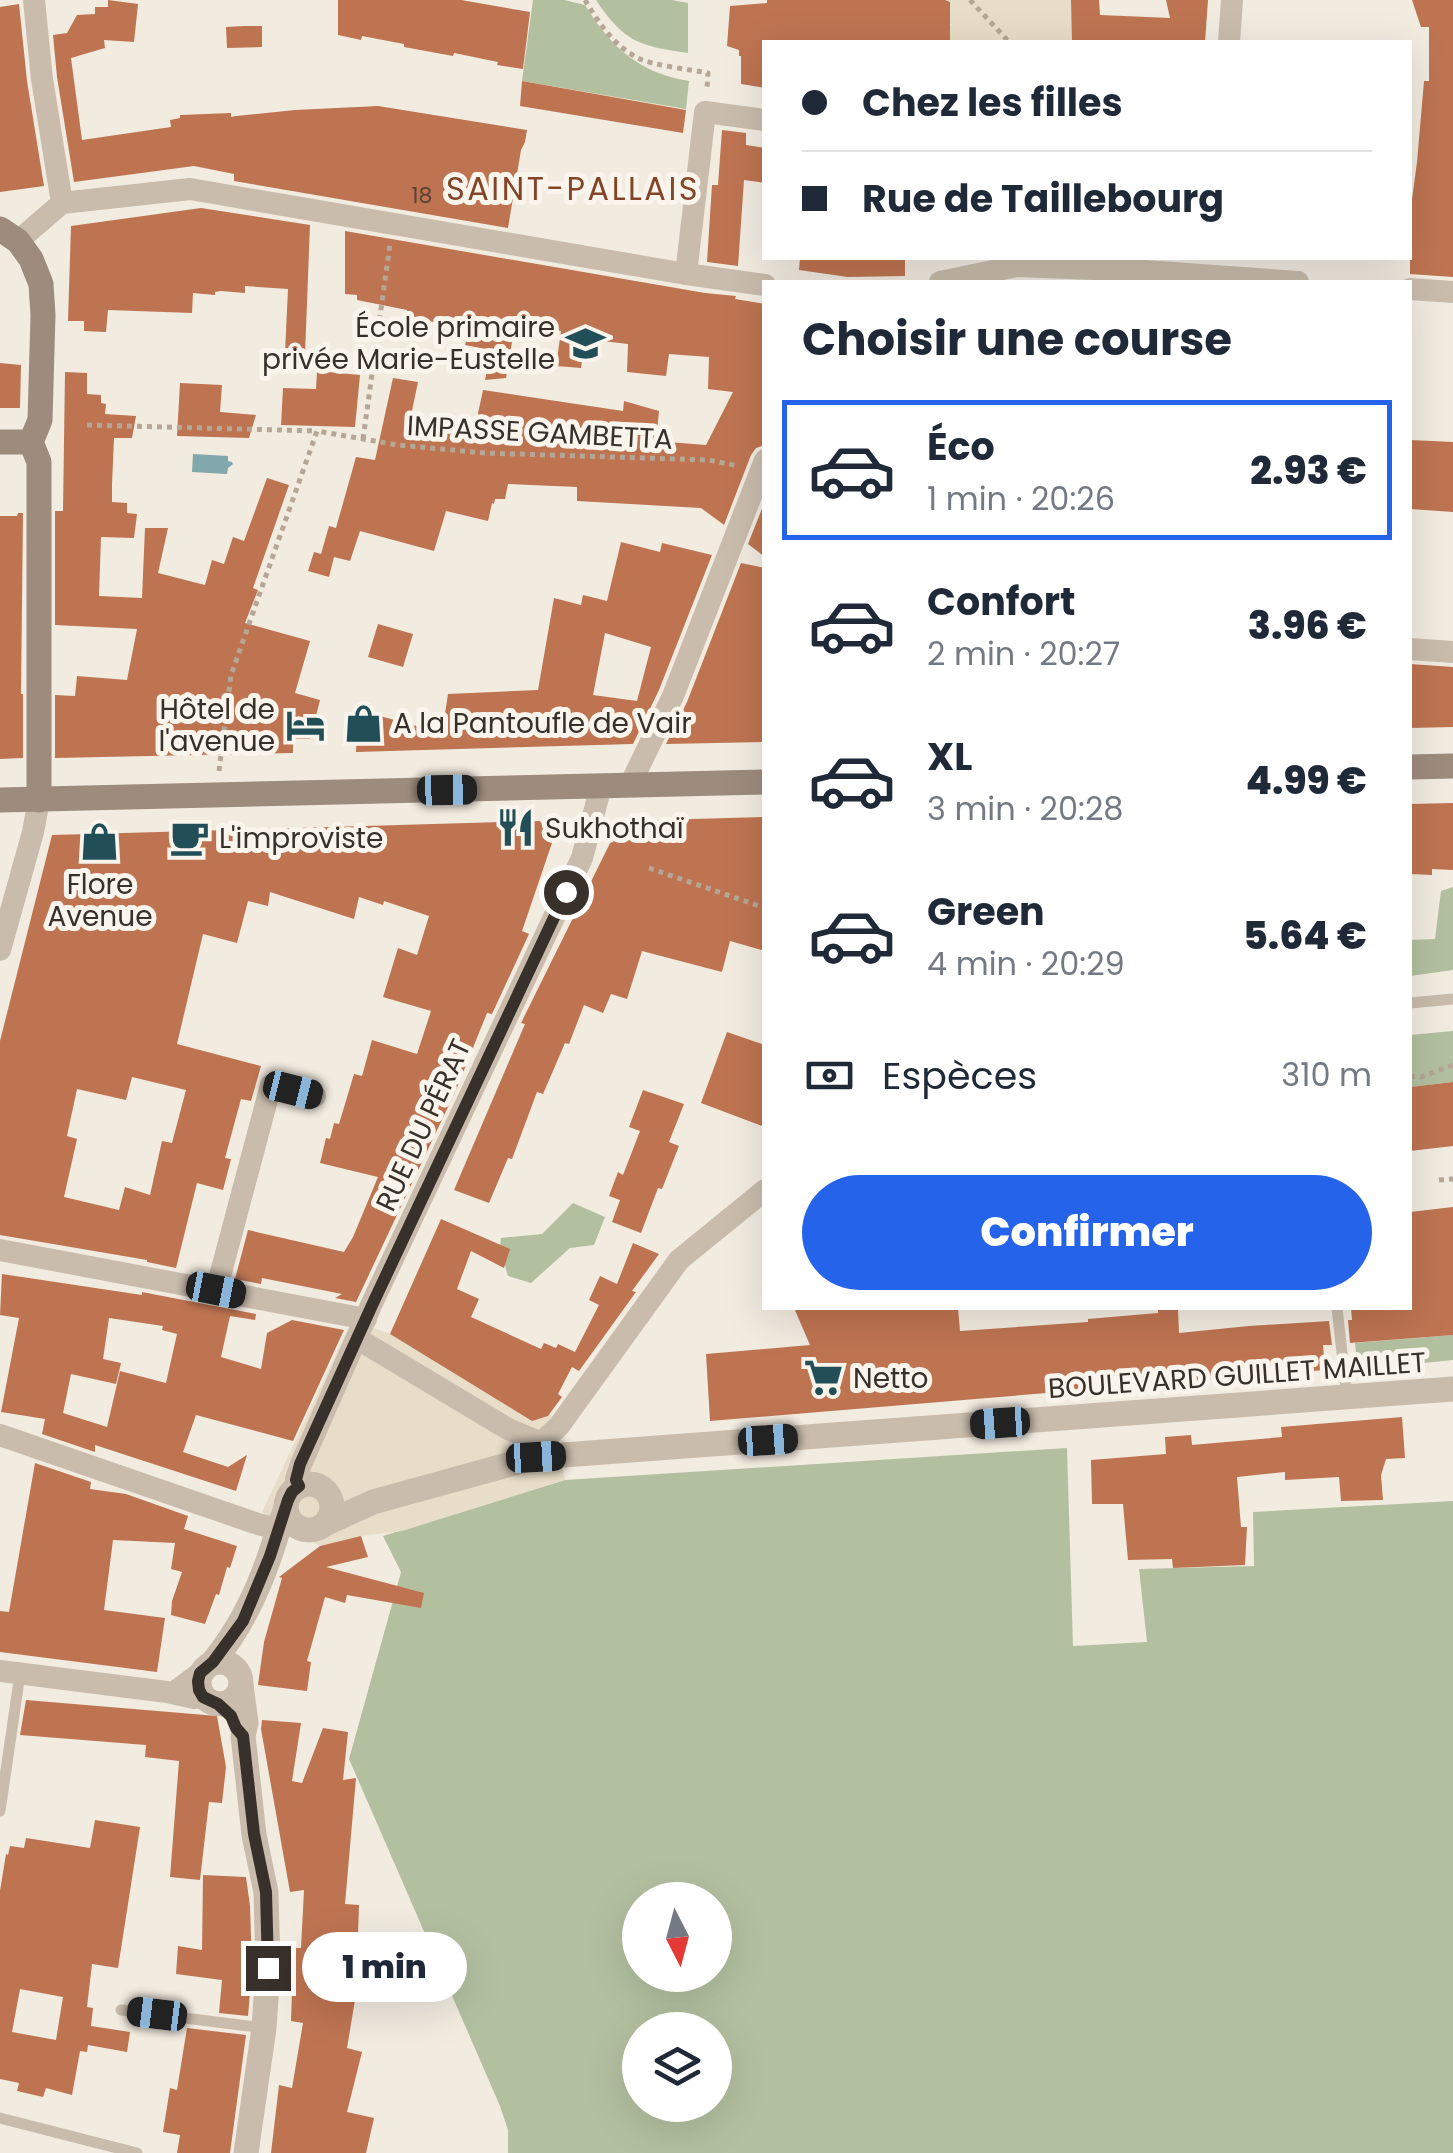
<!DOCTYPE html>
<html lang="fr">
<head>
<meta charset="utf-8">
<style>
  :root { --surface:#fff; --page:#f6f6f7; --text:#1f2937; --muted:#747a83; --line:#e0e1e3; --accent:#2563eb }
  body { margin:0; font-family:Poppins,sans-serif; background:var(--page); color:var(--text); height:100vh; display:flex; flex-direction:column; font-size:38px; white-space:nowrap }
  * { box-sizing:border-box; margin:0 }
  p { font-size:32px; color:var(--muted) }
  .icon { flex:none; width:55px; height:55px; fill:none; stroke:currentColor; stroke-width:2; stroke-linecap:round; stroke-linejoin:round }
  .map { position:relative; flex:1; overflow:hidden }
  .sheet { position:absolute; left:762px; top:280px; width:650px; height:1030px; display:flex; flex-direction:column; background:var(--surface); border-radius:0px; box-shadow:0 10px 40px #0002 }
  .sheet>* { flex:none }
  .guide { position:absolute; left:762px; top:40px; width:650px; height:220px; border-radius:0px; box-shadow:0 10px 40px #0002; display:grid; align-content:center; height:220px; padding:0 40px; background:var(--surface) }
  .needle { width:65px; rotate:174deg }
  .tools { position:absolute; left:622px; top:1882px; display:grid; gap:20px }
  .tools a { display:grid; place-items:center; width:110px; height:110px; border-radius:50%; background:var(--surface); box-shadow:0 10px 40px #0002; font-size:50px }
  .end { position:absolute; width:45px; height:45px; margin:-22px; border:12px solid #38302a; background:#fff; box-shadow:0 0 0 5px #fff }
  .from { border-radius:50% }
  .bubble { position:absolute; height:70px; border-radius:35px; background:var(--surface); box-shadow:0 10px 40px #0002; font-size:32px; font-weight:800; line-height:70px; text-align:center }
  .car { position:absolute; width:30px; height:60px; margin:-30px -15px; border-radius:12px; box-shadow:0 0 8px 2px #0007; background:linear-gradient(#222 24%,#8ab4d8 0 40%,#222 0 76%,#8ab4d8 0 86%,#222 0) }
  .guide b { display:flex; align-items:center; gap:35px; height:95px; font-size:38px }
  .guide b+b { border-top:2px solid var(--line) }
  .guide i { width:25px; height:25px; background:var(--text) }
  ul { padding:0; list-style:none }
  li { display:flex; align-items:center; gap:30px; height:140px; margin:0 20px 15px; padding:0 20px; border:5px solid transparent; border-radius:0px }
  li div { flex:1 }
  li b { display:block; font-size:38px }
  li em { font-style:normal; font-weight:800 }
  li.current { border-color:var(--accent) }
  li>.icon { width:90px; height:90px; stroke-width:1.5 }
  h2 { padding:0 40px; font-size:45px; line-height:120px }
  .pay { display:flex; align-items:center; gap:25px; height:110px; padding:0 40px; font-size:38px }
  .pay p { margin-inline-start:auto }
  .button { display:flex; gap:20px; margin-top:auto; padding:20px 40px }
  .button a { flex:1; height:115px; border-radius:60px; background:var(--accent); color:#fff; font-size:40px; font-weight:800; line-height:115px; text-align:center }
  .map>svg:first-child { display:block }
  .green { fill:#b3c0a0; fill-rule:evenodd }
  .plaza { fill:#e8ddc8 }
  .water { fill:#80a8ad }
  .building { fill:#be7451; fill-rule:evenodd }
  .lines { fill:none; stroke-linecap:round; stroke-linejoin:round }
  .path { stroke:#b5a696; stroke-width:5; stroke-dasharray:5 5; stroke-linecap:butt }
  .service { stroke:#c9bcac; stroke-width:11 }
  .minor { stroke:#c9bcac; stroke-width:22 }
  .tertiary { stroke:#c9bcac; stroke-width:25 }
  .secondary { stroke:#9d8b7d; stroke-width:25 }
  .route { stroke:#38302a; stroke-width:12 }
  .labels { text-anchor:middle; stroke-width:10; stroke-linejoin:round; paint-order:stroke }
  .number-label { font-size:22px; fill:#5a4134 }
  .poi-label { font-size:28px; fill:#38302a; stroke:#f9f4ec; text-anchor:start }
  .street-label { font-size:28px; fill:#38302a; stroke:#f9f4ec }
  .quarter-label { font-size:32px; letter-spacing:2.5px; fill:#824528; stroke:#f9f4ec }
</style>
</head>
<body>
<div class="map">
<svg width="1453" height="2153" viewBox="0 0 1453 2153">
  <rect width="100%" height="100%" fill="#f2ebe0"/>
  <g class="green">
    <path d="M533 0H564L585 5C611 47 639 73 689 81L686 109 522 81Z"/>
    <path d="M596 0H672L688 3V53C639 46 624 42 596 0Z"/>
    <path d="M1453 887V970L1410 976V940L1435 939 1441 891Z"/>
    <path d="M1453 1031V1082L1410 1087V1035Z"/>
    <path d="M573 1203 605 1217 594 1245 570 1248 531 1283 508 1276 500 1248 501 1238 542 1234Z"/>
    <path d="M1453 1335V1360L1358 1370 1355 1343Z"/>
    <path d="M1067 1448 1073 1646 1147 1642 1139 1569 1254 1566 1253 1512 1453 1501V2153H508V2130L500 2106 349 1759 401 1572 383 1536 565 1480ZM640 1900H715V1975H640ZM640 2030H715V2105H640Z"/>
  </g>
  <g class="plaza">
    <path d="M945 0H1071L1073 42H953L948 39 949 27 952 24H948V4L950 2Z"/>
    <path d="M352 1320 390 1334 532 1421 551 1414 565 1480 402 1531 361 1536 320 1546 262 1512Z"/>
  </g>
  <path class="water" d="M193 454 228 456V461L232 462 233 464 228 468 227 474 192 472Z"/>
  <g class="building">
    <path d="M108 0 138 4 134 42 104 40 105 48 71 58 82 140 171 127 170 120 180 118V115L231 113V117L236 116 295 110 378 106 527 130 525 142 521 150 508 228 234 181V174L194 166 74 182 57 77 53 35 67 33 77 15 95 14V7H108Z"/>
    <path d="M338 0H461L530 12 523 69 497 65 498 62 454 53 453 56 404 47V44L362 36 361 40 338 35Z"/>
    <path d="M767 0H945L950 2V42H765V88L741 84V56H739V50L727 46 730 6 767 3Z"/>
    <path d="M1071 0H1099L1100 15 1170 18 1166 0H1208L1205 42H1072Z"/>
    <path d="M1412 0H1453V277L1410 274V214L1417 162 1424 81H1429V27H1421Z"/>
    <path d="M19 4 27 81 44 186 0 192V7Z"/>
    <path d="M244 26H262V47L227 48 226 27Z"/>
    <path d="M522 81 686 110 683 133 520 106Z"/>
    <path d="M722 130 746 133V145L765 148V183L744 180 738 266 707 262 712 185H718Z"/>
    <path d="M201 208 310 225 305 355 285 353 288 289 245 286V293L221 291 215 292V295L193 293 192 313 108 310 106 332 84 331V321H68L71 226Z"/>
    <path d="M345 231 705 293 736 296 735 299 765 304V445L756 448 751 455 724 525 701 508 577 501V487L508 484 505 499H495L494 504 492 503 488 521 446 511 434 551 360 531 350 561 334 557 329 577 308 571 314 552 321 554 329 526 336 528 356 457 375 460 393 378 418 382 409 425 460 434 461 430 474 432 483 390 623 411 624 401 659 411 656 441 706 445 733 392 708 389 709 357 669 354 666 376 627 372 628 344 585 339 581 368 556 366 561 331 515 324 506 378 485 380 491 350 465 345 466 341 459 340 461 329 406 315 407 310 357 300V295L345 294Z"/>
    <path d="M800 258H905V276L848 277 799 270Z"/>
    <path d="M0 363 21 365 20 408H0Z"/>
    <path d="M317 371 360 375 355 427 281 425 283 388 316 389Z"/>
    <path d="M65 372 87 373V394L101 395V403L106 404 105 414 136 416 132 438H114L112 484V502L127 503V513L137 514 134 538 101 537 99 596 142 598 145 528H168L158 573 205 585 212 560 224 564 233 537 244 541 267 478 289 485 253 588 258 590 245 623 310 641 295 693 320 700 315 720 323 726 311 732 310 739H293V753L55 758V695L75 696 77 676 127 680 137 629 55 625V511H63Z"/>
    <path d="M180 383 222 385 220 412 256 415 249 438 177 436Z"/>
    <path d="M1410 440 1453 442V512L1410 509Z"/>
    <path d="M765 501V557L748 544Z"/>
    <path d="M18 513H23L21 694H23V758L0 759V516H17Z"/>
    <path d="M621 542 660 552 662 543 712 555 659 690 633 744 356 752 358 710 442 733 448 694 538 690 554 598 581 605 583 595 607 601ZM605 633 651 647 637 701 593 695Z"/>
    <path d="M741 563 765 568V742L666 744 687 702Z"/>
    <path d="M378 624 413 634 403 667 368 657Z"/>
    <path d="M1410 664 1453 667V727L1410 728Z"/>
    <path d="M1453 803V870L1432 869V875L1410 874V804Z"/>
    <path d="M765 817V951L730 941 722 972 642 951 627 999 611 994 603 1013 584 1005 569 1044 565 1043 543 1094 537 1092 512 1159 508 1158 489 1203 454 1190 525 1024 521 1023 621 821Z"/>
    <path d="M540 821 553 840 522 931 529 934 492 1014 487 1013 456 1090 356 1302 335 1298 342 1294 262 1278 261 1284 235 1279 248 1230 344 1252 353 1237 378 1177 320 1163 326 1138 330 1139 334 1123 339 1124 354 1074 362 1076 372 1040 417 1054 431 1011 383 997 398 948 417 955 429 916 384 901 383 905 359 897 354 919 270 892 268 906 248 901 237 943 203 934 177 1044 261 1066 251 1101 241 1099 225 1158 231 1159 223 1190 197 1183 176 1268 147 1262V1260L0 1235V1041L52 835ZM132 1077 186 1090 172 1143 162 1141 150 1195 125 1187 119 1210 64 1197 77 1139 67 1136 77 1089 126 1100Z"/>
    <path d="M727 1032 765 1045V1127L701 1103Z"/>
    <path d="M1453 1082V1146L1410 1151V1087Z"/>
    <path d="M643 1090 684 1104 669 1142 679 1146 662 1189 658 1188 641 1233 612 1222 620 1200 609 1196 618 1172 623 1175 640 1131 629 1127Z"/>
    <path d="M1453 1207V1335L1350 1343 1348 1320H1352L1351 1308H1410V1212Z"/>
    <path d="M441 1219 510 1249 504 1268 471 1251 457 1289 479 1299 471 1317 541 1349 544 1343 556 1348 558 1344 575 1352 599 1305 589 1300 600 1276 617 1284 633 1243 659 1254 632 1291 636 1292 579 1371 572 1367 558 1394 562 1397 548 1416 532 1421 390 1334Z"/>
    <path d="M2 1274 142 1295V1292L256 1314 255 1320 230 1316 221 1357 261 1369 267 1333 292 1320 344 1330 293 1441 196 1415 183 1452 228 1467 247 1455 236 1491 95 1445V1452L42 1434 45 1419 1 1412 19 1318 0 1315ZM109 1318 163 1326 162 1330 177 1334 166 1383 120 1371 107 1427 63 1413 71 1374 116 1384 121 1363 103 1359Z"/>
    <path d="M794 1308H958L960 1331 1088 1322V1319L1158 1313V1308H1178L1179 1333 1249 1326 1329 1321 1332 1345H1323L1325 1370 710 1421 706 1354 810 1345Z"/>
    <path d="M1402 1417 1405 1458 1386 1459 1381 1475 1383 1500 1341 1501 1339 1477 1285 1480V1472L1237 1477 1241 1527H1247L1245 1565 1173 1568 1172 1559 1128 1560 1123 1504H1092L1091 1460 1166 1454 1165 1437 1191 1435 1192 1445 1282 1437 1281 1427Z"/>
    <path d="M35 1463 91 1482 90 1489 126 1494 188 1516 184 1529 237 1546 230 1568 227 1567 219 1595 216 1594 205 1624 171 1615 172 1601 182 1572 171 1569 175 1543 113 1540 104 1610 165 1618 157 1672 0 1652V1611L9 1612Z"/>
    <path d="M361 1536 368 1557 326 1567 424 1593 421 1608 347 1595 345 1603 325 1597 307 1661 311 1662 307 1691 258 1685 264 1642 282 1578 279 1577 320 1546Z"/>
    <path d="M26 1700 217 1716 226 1767 222 1803 209 1802 200 1880 170 1877 179 1761 145 1757 146 1745 20 1735Z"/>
    <path d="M262 1720 301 1723 292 1781 302 1783 323 1728 348 1732 343 1780 356 1778 345 1904 359 1905 356 1994 347 2048 362 2052 347 2112 374 2118 366 2153H271L279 2085 292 2088 303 2023 291 2021 292 1992 283 1990 284 1948H301L304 1890 290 1892 261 1729Z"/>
    <path d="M95 1820 140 1827 118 1968 92 1964 87 2007 93 2008 91 2026 130 2032 127 2052 88 2045 87 2052 80 2051 72 2095 46 2088 43 2097 17 2091 19 2083 0 2079V1891L6 1854 8 1855 10 1846 24 1848 26 1838 90 1848ZM20 1989 63 1997 56 2040 12 2032Z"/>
    <path d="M203 1875 246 1877 250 1906 252 1968 248 2016 219 2013 222 1980 176 1974 178 1946 202 1950Z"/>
    <path d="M187 2028 246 2035 230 2153H177L180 2135 163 2132 170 2088 177 2090Z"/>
  </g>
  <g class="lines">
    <g class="path">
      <path d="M585 0C598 22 614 46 638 58 654 66 689 69 708 73L707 89"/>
      <path d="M970 0 1009 42"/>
      <path d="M87 425 317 431"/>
      <path d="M363 439 390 244"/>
      <path d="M219 771 231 675 317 431 398 445 484 453 708 460 739 466"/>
      <path d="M649 868 765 908"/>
      <path d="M1410 1076 1421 1077 1453 1065"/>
      <path d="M1439 1180 1453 1179"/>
    </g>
    <g class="service">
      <path d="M1410 1003 1453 999"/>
      <path d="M1337 1308 1347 1397"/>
      <path d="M0 1811 20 1674"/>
      <path d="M121 2010 264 2028"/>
      <path d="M0 2118 137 2153"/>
    </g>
    <g class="minor">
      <path d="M34 0 42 79 62 203"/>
      <path d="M1229 42 1232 0"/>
      <path d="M18 241 62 203 190 189 686 274 765 285"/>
      <path d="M686 274 705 112 765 120"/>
      <path d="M940 282 1017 266 1145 271 1298 282"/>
      <path d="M1410 289 1453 292"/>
      <path d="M1410 649 1453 652"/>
      <path d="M630 785 673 696 765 460"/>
      <path d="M0 950 33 832 39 800"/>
      <path d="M0 1250 366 1319"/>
      <path d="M216 1291 271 1085 315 1096"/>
      <path d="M358 1339 508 1429 541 1443"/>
      <path d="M0 1435 255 1523 277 1529"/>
      <path d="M536 1457 541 1443 559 1426 679 1260 765 1190"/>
      <path d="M299 1486 296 1479 301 1464 373 1301 582 858 601 786"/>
      <path d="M0 1671 167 1692 194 1698 203 1697"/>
      <path d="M173 1693 200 1673"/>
    </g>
    <g class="tertiary">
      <circle cx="309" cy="1507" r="23"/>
      <path d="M327 1523 373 1502 536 1457 1453 1389"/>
      <circle cx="220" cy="1683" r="21"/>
      <path d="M213 1662C239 1630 257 1594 270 1555 276 1539 279 1524 286 1509"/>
      <path d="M241 1685 246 1723 243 1736 254 1835 266 1892 268 1968 264 2028 246 2153"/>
    </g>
    <g class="secondary">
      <path d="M0 229 18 241 31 259 41 284 43 315 40 420 31 442 39 462V800"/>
      <path d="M0 442H31"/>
      <path d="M1410 767 1453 766"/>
      <path d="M0 800 765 782"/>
    </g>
  </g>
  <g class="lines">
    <path class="route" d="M268 1968 266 1892 254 1834 243 1736 236 1728 231 1716 218 1704 203 1697 199 1690 198 1681 200 1673 213 1662 243 1621 270 1556 288 1500 292 1492 299 1486 296 1480 300 1464 374 1301 566 892"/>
  </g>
  <defs>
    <symbol id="school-bare" viewBox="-9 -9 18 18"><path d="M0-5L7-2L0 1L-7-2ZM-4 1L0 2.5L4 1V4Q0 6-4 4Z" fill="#224f57" stroke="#f9f4ec" stroke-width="2.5" paint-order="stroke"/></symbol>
    <symbol id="shop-bare" viewBox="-9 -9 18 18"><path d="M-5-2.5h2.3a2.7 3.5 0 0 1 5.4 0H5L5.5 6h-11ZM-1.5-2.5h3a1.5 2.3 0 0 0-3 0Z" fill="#224f57" stroke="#f9f4ec" stroke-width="2.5" paint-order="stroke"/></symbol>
    <symbol id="hotel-bare" viewBox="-9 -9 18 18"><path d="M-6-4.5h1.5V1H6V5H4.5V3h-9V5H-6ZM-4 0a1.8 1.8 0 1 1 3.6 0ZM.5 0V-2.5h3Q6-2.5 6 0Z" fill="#224f57" stroke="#f9f4ec" stroke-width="2.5" paint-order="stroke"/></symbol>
    <symbol id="restaurant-bare" viewBox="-9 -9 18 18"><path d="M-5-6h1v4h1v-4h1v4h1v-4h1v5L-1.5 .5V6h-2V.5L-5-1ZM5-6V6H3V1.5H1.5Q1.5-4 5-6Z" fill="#224f57" stroke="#f9f4ec" stroke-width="2.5" paint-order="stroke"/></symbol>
    <symbol id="cafe-bare" viewBox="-9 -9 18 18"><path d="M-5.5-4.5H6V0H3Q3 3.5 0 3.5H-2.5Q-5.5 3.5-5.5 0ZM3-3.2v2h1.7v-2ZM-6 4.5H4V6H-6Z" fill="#224f57" stroke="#f9f4ec" stroke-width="2.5" paint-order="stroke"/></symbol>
    <symbol id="supermarket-bare" viewBox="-9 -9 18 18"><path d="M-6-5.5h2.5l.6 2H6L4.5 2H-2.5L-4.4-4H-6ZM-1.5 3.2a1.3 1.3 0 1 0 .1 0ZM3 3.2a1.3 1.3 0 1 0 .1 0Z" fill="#224f57" stroke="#f9f4ec" stroke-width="2.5" paint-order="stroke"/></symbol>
  </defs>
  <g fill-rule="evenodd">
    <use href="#school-bare" x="558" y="316" width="55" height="55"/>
    <use href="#shop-bare" x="336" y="696" width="55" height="55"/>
    <use href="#hotel-bare" x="278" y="698" width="55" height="55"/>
    <use href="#restaurant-bare" x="488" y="800" width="55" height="55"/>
    <use href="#cafe-bare" x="162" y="810" width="55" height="55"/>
    <use href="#shop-bare" x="72" y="814" width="55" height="55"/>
    <use href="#supermarket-bare" x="796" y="1350" width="55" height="55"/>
  </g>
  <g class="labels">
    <g class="number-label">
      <text x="422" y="203">18</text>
    </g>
    <g class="poi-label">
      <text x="555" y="337" text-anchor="end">École primaire<tspan x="555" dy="32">privée Marie-Eustelle</tspan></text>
      <text x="275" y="719" text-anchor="end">Hôtel de<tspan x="275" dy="32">l'avenue</tspan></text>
      <text x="393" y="733">A la Pantoufle de Vair</text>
      <text x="545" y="838">Sukhothaï</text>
      <text x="219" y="848">L'improviste</text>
      <text x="100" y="894" text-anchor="middle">Flore<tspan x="100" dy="32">Avenue</tspan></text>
      <text x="853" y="1388">Netto</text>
    </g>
    <g class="street-label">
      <text transform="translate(540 432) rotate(3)" y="10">IMPASSE GAMBETTA</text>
      <text transform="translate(423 1125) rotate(-65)" y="10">RUE DU PÉRAT</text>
      <text transform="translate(1237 1375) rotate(-4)" y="10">BOULEVARD GUILLET MAILLET</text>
    </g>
    <g class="quarter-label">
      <text x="573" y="200">SAINT-PALLAIS</text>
    </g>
  </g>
</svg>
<div class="tools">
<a><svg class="needle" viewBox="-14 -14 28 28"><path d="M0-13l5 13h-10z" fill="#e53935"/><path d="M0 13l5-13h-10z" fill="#747a83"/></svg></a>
<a><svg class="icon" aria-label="layers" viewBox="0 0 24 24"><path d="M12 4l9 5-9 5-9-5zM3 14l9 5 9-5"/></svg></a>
</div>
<i class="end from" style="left:566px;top:892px"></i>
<i class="end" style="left:268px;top:1968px"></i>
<div class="bubble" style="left:302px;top:1932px;width:165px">1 min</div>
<i class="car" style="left:447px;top:790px;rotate:89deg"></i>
<i class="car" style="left:293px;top:1090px;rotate:104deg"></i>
<i class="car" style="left:216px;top:1290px;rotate:101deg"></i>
<i class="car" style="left:1000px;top:1423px;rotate:266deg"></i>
<i class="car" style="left:768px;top:1440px;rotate:86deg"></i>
<i class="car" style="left:536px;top:1457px;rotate:87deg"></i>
<i class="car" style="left:157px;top:2014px;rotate:277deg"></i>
<div class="guide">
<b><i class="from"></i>Chez les filles</b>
<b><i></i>Rue de Taillebourg</b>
</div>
<section class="sheet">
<h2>Choisir une course</h2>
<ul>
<li class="current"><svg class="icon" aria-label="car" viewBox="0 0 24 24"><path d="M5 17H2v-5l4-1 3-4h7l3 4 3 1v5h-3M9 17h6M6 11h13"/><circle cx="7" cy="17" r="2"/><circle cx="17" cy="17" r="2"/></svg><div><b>Éco</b><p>1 min · 20:26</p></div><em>2.93 €</em></li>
<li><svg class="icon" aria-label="car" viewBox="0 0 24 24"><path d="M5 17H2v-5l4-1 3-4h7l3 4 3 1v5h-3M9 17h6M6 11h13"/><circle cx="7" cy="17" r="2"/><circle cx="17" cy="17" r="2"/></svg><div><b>Confort</b><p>2 min · 20:27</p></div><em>3.96 €</em></li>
<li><svg class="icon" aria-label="car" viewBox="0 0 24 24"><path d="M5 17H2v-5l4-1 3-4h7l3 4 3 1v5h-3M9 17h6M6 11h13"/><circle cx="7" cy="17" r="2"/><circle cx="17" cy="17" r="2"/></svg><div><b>XL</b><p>3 min · 20:28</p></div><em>4.99 €</em></li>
<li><svg class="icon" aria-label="car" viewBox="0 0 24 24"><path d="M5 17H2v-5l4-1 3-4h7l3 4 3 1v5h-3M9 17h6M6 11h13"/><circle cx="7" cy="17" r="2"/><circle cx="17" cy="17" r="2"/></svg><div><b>Green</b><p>4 min · 20:29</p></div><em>5.64 €</em></li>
</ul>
<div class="pay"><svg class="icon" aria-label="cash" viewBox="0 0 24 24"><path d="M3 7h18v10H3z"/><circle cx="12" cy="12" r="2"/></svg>Espèces<p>310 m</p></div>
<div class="button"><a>Confirmer</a></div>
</section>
</div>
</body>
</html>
